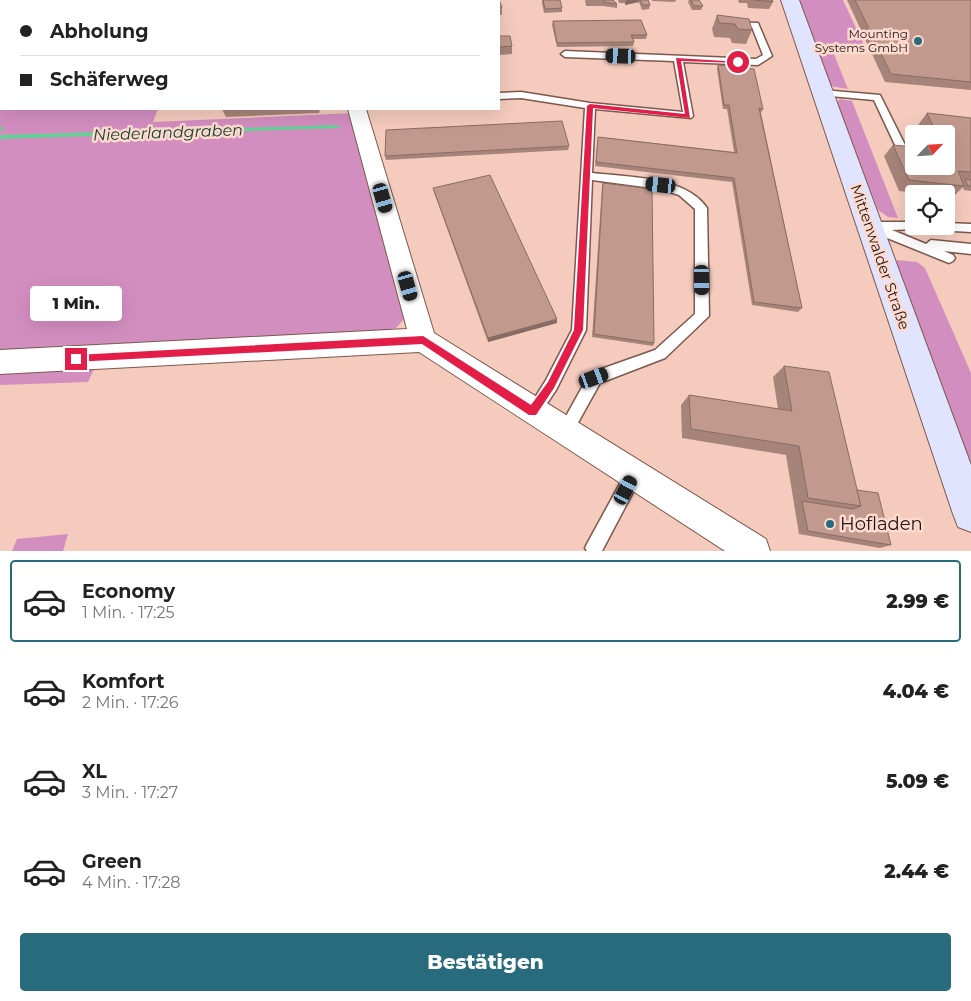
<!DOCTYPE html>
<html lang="de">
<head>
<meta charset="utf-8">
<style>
  :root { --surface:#fff; --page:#f2f2f2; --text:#222; --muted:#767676; --line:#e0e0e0; --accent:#276b7c }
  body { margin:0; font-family:Montserrat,sans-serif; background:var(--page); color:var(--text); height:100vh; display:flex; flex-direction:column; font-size:19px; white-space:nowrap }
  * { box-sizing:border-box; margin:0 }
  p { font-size:16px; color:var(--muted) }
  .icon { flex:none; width:28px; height:28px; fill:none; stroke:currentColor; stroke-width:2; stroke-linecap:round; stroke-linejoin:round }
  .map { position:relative; height:551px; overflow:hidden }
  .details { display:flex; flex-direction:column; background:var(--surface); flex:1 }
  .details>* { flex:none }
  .guide { position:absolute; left:0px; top:0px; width:500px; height:110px; box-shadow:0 5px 20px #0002; display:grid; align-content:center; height:110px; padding:0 20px; background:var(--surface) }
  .needle { width:32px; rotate:65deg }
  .controls { position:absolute; left:905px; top:125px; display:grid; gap:10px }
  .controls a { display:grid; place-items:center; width:50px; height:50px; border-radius:5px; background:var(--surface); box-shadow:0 5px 20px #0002; font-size:25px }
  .end { position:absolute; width:22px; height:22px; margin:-11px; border:6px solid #e11d48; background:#fff; box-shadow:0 0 0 2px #fff }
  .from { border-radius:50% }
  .bubble { position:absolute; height:35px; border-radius:5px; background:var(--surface); box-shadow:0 5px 20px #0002; font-size:16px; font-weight:800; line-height:35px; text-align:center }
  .car { position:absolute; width:15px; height:30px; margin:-15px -8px; border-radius:6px; box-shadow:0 0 4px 1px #0007; background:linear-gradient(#222 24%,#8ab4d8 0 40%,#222 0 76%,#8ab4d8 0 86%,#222 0) }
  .guide b { display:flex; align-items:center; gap:18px; height:48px; font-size:19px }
  .guide b+b { border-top:1px solid var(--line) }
  .guide i { width:12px; height:12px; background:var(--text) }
  ul { padding:9px 0 0; list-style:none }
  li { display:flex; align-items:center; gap:15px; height:82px; margin:0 10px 8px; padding:0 10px; border:2px solid transparent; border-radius:5px }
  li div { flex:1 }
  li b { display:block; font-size:19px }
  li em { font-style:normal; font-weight:800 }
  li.selected { border-color:var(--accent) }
  li>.icon { width:45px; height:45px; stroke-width:1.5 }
  .primary-button { display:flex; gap:10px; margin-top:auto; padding:10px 20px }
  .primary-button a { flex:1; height:58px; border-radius:5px; background:var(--accent); color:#fff; font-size:20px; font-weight:800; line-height:58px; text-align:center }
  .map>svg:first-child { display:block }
  .green { fill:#d38ec0 }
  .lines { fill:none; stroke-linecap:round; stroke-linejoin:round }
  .stream { fill:#64d297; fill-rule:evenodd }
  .lane-casing { stroke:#7c584d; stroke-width:3 }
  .street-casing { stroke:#7c584d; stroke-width:2 }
  .secondary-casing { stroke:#7c584d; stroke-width:2 }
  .lane { fill:#fff; fill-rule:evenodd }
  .street { fill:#fff; fill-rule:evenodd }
  .secondary { fill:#e1e4ff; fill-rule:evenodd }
  .wall { fill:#a78479 }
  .shaded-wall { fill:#886c63 }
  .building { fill:#c29a8d; stroke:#886c63 }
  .route { fill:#e11d48 }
  .poi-dot { fill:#276b7c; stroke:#fddad0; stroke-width:2 }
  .labels { text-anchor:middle; stroke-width:5; stroke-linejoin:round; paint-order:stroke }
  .far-poi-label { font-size:12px; fill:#241511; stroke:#fddad0; text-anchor:end }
  .street-label { font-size:15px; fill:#241511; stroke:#fddad0 }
  .water-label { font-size:16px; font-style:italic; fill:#15422b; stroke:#fddad0 }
  .near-poi-label { font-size:18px; fill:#241511; stroke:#fddad0; text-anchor:start }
</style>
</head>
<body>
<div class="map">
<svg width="971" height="551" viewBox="0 0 971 551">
  <rect width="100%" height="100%" fill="#f5cbbe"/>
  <g class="green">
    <path d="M0 0H143L1 1V109H158L153 122 355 113 405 318 396 328 378 332 0 355Z"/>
    <path d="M798 0H843L864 45 862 51 832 49 848 89 830 86Z"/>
    <path d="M840 99 852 101 898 218 888 217 878 210 836 103Z"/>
    <path d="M897 260 917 262 925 268 971 373V471L895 268Z"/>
    <path d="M95 367 88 382 0 385V372Z"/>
    <path d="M68 534 63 551H12L17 539Z"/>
  </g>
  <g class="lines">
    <g class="stream">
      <rect x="36" y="0" width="4" height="1"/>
      <path d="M337 125 340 127 339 128 0 139V135Z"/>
      <path d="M0 126 2 127 3 129 0 131Z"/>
    </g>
    <defs>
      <g id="lane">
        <path d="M732 22 758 23 772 56 758 65 683 62 693 116 691 118 595 109 592 173C626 177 686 176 707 208L709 316 665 358 600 383 570 437 565 439 560 437 557 432 560 427 590 373 655 350 695 314V209L679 195 660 189 592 180 586 330 556 390 538 417 533 419 528 417 526 412 546 380 572 330 585 108 521 98 499 99V93L521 92 590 103 683 112 674 61 565 57 561 54 565 51 756 59 763 55 752 27 732 26Z"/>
        <path d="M822 90 880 95 905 145 904 147H896L874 100 819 95V91Z"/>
        <path d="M869 222 875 223 879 222H914V226H946V223L971 224V232L918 229 892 230 926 244 931 240 971 244V254L944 251 953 255 955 258 953 261 949 263 865 229 863 226 865 223Z"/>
        <path d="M634 467 640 469 642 475 602 551H587L585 548 588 542 628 469Z"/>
      </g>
      <g id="street">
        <rect x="315" y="0" width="14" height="1"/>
        <path d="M348 109H366L434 333 766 539 770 551H725L419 352 0 374V350L407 329Z"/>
      </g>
      <path id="secondary" d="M781 0H799L971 465V532L958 527 953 514Z"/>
    </defs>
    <use href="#lane" class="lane-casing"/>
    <use href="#street" class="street-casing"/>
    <use href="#secondary" class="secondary-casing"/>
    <use href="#lane" class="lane"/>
    <use href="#street" class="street"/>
    <use href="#secondary" class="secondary"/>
  </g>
  <g class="wall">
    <path d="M470 0H499L502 7V15H499V1H470Z"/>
    <path d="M542 0 562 8V12L544 13 542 3Z"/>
    <path d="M585 0H613L617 4V8L603 6H586Z"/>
    <path d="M618 0H648L650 5 649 9 642 10 639 2 625 5V3H619Z"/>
    <path d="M652 0H676L675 2 652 1Z"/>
    <path d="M689 0H691L703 6 701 10H692L688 2Z"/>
    <path d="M738 0H772L773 2 769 9 748 8 747 3H739Z"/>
    <path d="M847 0H971V90L885 82Z"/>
    <path d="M717 15 752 30 746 44 732 43 730 38 714 37 712 29Z"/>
    <path d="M553 21 647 35 646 39H633L634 42 633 46 557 47 552 25Z"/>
    <path d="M499 36 512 46V54L499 55Z"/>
    <path d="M718 65 763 109 761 113 802 308 798 312 752 305 732 182 595 166 598 137 734 152 727 109H723L717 69Z"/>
    <path d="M222 109H320L319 113 226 117Z"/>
    <path d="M927 113 971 118V191L964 190 963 187 953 197 946 196V194H923L899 191 884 156 893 145 946 166V134H922L918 125Z"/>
    <path d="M569 146 568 150 440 157 386 160 385 156Z"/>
    <path d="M603 183 654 343 653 346 592 337 602 187Z"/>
    <path d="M433 188 557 323 488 342 434 192Z"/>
    <path d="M784 366 857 490 891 545 880 548 799 534 786 455 682 438 681 405 689 395 778 409 773 377Z"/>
  </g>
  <g class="shaded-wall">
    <path d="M244 0H273L266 1H244Z"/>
    <path d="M342 0H387L376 1H342Z"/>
    <path d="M626 0H639V2L625 5Z"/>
    <path d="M557 319V323L488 342V338Z"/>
  </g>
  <g class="building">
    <path d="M251 0H264V1H245Z"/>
    <path d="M274 0H295V1H275Z"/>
    <rect x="386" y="0" width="25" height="1"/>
    <path d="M470 0H499L502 7H499V1H471Z"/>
    <path d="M543 0H560L562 8 545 9Z"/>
    <path d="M604 0H613L617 4 604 2Z"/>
    <path d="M640 0H648L650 5H643Z"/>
    <path d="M691 0H699L703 6H694Z"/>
    <path d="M754 0H772L773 2Z"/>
    <path d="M855 0H971V82L891 74Z"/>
    <path d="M717 15 749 19 752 30 738 29 735 24 719 23Z"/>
    <path d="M641 20 647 35H631L634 42 557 43 553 21Z"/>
    <path d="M499 36H510L512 46 499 47Z"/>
    <path d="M718 65 754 69 763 109 759 108 802 308 754 302 734 178 596 162 598 137 737 153 729 105H724Z"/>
    <path d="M927 113 971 118V172L958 171 964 186 909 180 893 145 914 147V166H946V134H937Z"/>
    <path d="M562 121 569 146 385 156 386 130Z"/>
    <path d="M490 175 557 319 488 338 433 188Z"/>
    <path d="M965 179 971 180V186H968Z"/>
    <path d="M603 183 652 189 654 343 594 334Z"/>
    <path d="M784 366 829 372 861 506 808 498 799 446 691 429 689 395 792 411Z"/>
    <path d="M857 490 878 493 891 545 808 531 802 501 853 509 861 506Z"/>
  </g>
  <path class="route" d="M676 58 741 62 738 63 681 61 690 118 593 108 583 330 554 388 536 415H529L422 344 73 362V356L76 355 423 336 531 405 548 382 574 330 587 106 590 104 685 114Z"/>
  <g class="poi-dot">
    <circle cx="918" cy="41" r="5"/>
    <circle cx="830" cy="524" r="5"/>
  </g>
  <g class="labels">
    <g class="far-poi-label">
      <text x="908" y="38">Mounting<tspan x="908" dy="14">Systems GmbH</tspan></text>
    </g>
    <g class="street-label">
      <text transform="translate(880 257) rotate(71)" y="5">Mittenwalder Straße</text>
    </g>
    <g class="water-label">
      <text transform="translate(168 132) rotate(-2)" y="6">Niederlandgraben</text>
    </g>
    <g class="near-poi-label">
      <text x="840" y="530">Hofladen</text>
    </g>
  </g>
</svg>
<div class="controls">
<a><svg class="needle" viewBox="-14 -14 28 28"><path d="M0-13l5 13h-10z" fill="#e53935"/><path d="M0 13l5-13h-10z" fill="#767676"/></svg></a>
<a><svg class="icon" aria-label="locate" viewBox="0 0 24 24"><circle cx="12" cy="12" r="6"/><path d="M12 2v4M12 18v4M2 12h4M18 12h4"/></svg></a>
</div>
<i class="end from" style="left:738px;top:62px"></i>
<i class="end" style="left:76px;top:359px"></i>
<div class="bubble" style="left:30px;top:286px;width:92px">1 Min.</div>
<i class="car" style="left:621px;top:56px;rotate:272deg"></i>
<i class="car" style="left:661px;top:185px;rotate:276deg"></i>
<i class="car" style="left:383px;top:198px;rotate:164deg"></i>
<i class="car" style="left:702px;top:280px;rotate:179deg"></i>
<i class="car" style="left:408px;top:286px;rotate:164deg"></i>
<i class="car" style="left:594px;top:378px;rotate:70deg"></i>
<i class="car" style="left:626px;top:490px;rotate:28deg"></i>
<div class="guide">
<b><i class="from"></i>Abholung</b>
<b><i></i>Schäferweg</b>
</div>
</div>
<section class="details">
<ul>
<li class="selected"><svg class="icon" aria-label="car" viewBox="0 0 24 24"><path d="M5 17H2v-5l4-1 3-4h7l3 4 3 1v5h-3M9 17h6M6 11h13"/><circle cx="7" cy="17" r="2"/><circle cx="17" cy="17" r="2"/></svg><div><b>Economy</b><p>1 Min. · 17:25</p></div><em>2.99 €</em></li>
<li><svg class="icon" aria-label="car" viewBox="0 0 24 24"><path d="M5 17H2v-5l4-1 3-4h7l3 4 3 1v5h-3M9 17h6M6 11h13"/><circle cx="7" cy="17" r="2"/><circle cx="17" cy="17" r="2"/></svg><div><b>Komfort</b><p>2 Min. · 17:26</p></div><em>4.04 €</em></li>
<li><svg class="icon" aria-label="car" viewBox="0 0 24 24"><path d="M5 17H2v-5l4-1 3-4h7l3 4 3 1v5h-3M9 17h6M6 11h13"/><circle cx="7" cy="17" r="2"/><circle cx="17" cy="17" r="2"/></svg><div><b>XL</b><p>3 Min. · 17:27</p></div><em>5.09 €</em></li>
<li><svg class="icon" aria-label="car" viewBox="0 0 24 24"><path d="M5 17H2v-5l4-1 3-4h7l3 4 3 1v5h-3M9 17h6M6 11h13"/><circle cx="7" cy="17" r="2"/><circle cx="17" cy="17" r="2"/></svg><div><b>Green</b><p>4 Min. · 17:28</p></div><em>2.44 €</em></li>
</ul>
<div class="primary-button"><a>Bestätigen</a></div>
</section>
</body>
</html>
